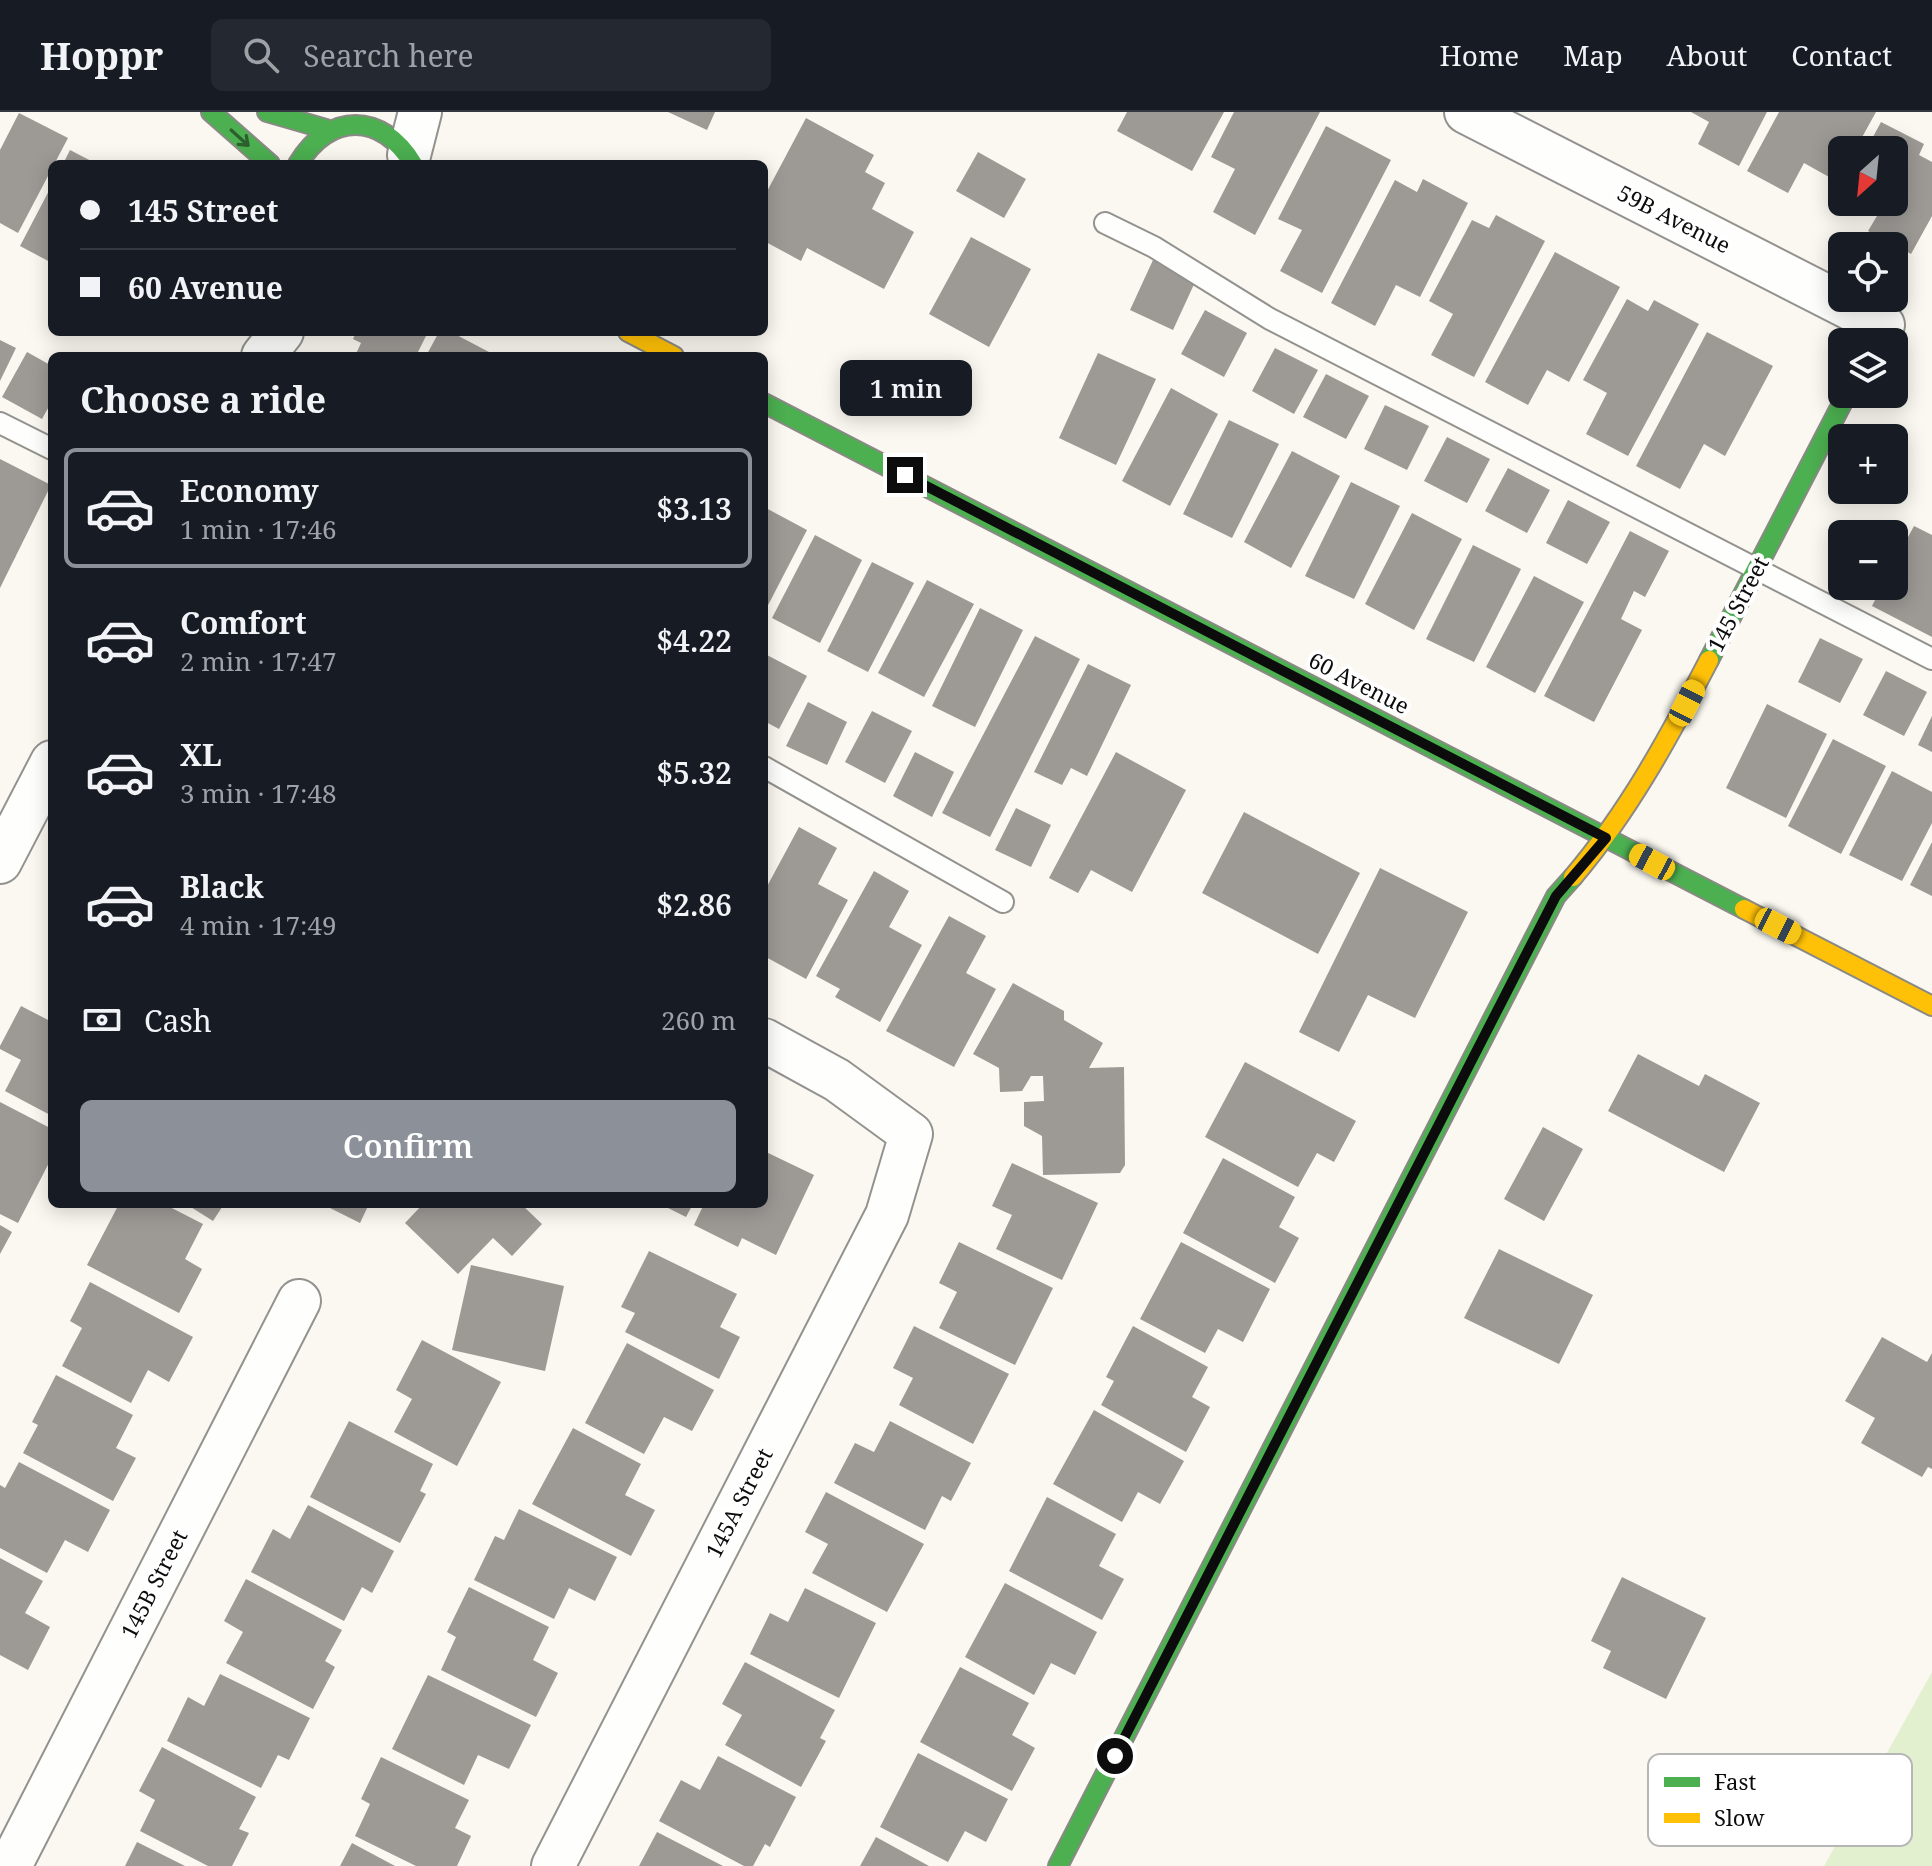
<!DOCTYPE html>
<html lang="en">
<head>
<meta charset="utf-8">
<style>
  :root { --surface:#171b24; --page:#242831; --text:#f1f3f6; --muted:#9ea1a6; --line:#363941; --accent:#8c9099 }
  body { margin:0; font-family:"Noto Serif",serif; background:var(--page); color:var(--text); height:100vh; display:flex; flex-direction:column; font-size:30px; white-space:nowrap }
  * { box-sizing:border-box; margin:0 }
  p { font-size:26px; color:var(--muted) }
  .icon { flex:none; width:44px; height:44px; fill:none; stroke:currentColor; stroke-width:2; stroke-linecap:round; stroke-linejoin:round }
  .map { position:relative; flex:1; overflow:hidden }
  .drawer { position:absolute; left:48px; top:240px; width:720px; height:856px; display:flex; flex-direction:column; background:var(--surface); border-radius:12px; box-shadow:0 4px 20px #0003 }
  .drawer>* { flex:none }
  .guide { position:absolute; left:48px; top:48px; width:720px; height:176px; border-radius:12px; box-shadow:0 4px 20px #0003; display:grid; align-content:center; height:176px; padding:0 32px; background:var(--surface) }
  .needle { width:52px; rotate:207deg }
  .tools { position:absolute; left:1828px; top:24px; display:grid; gap:16px }
  .tools a { display:grid; place-items:center; width:80px; height:80px; border-radius:12px; background:var(--surface); box-shadow:0 4px 20px #0003; font-size:40px }
  .end { position:absolute; width:36px; height:36px; margin:-18px; border:10px solid #0c0c0c; background:#fff; box-shadow:0 0 0 4px #fff }
  .from { border-radius:50% }
  .bubble { position:absolute; height:56px; border-radius:12px; background:var(--surface); box-shadow:0 4px 20px #0003; font-size:26px; font-weight:600; line-height:56px; text-align:center }
  .car { position:absolute; width:24px; height:48px; margin:-24px -12px; border-radius:10px; box-shadow:0 0 6px 2px #0007; background:linear-gradient(#f5c518 24%,#345 0 40%,#f5c518 0 76%,#345 0 86%,#f5c518 0) }
  .guide b { display:flex; align-items:center; gap:28px; height:76px; font-size:30px }
  .guide b+b { border-top:2px solid var(--line) }
  .guide i { width:20px; height:20px; background:var(--text) }
  ul { padding:0; list-style:none }
  li { display:flex; align-items:center; gap:24px; height:120px; margin:0 16px 12px; padding:0 16px; border:4px solid transparent; border-radius:12px }
  li div { flex:1 }
  li b { display:block; font-size:30px }
  li em { font-style:normal; font-weight:600 }
  li.on { border-color:var(--accent) }
  li>.icon { width:72px; height:72px; stroke-width:1.5 }
  h2 { padding:0 32px; font-size:36px; line-height:96px }
  .pay { display:flex; align-items:center; gap:20px; height:88px; padding:0 32px; font-size:30px }
  .pay p { margin-inline-start:auto }
  .button { display:flex; gap:16px; margin-top:auto; padding:16px 32px }
  .button a { flex:1; height:92px; border-radius:12px; background:var(--accent); color:#fff; font-size:32px; font-weight:600; line-height:92px; text-align:center }
  header { display:flex; align-items:center; gap:48px; box-sizing:border-box; height:112px; padding:0 40px; background:var(--surface); border-bottom:2px solid var(--line) }
  header strong { font-size:38px }
  nav { display:flex; gap:44px; margin-inline-start:auto; font-size:28px }
  .search { width:560px; height:72px; background:var(--page); display:flex; align-items:center; gap:20px; box-sizing:border-box; padding:0 28px; border-radius:12px; color:var(--muted); font-size:30px }
  .map>svg:first-child { display:block }
  .green { fill:#e3f0cf }
  .building { fill:#9d9a96 }
  .lines { fill:none; stroke-linecap:round; stroke-linejoin:round }
  .lane-casing { stroke:#93928f; stroke-width:24 }
  .street-casing { stroke:#93928f; stroke-width:46 }
  .fast-casing { stroke:#8a8985; stroke-width:22 }
  .slow-casing { stroke:#8a8985; stroke-width:22 }
  .lane { stroke:#fefefd; stroke-width:20 }
  .street { stroke:#fefefd; stroke-width:42 }
  .fast { stroke:#4caf50; stroke-width:18 }
  .slow { stroke:#ffc107; stroke-width:18 }
  .oneway { stroke:#2c5e2e }
  .route { stroke:#0c0c0c; stroke-width:10 }
  .labels { text-anchor:middle; stroke-width:8; stroke-linejoin:round; paint-order:stroke }
  .street-label { font-size:22px; fill:#0c0c0c; stroke:#fff }
  .key { fill:#fff; stroke:#b6b6b6; stroke-width:2 }
  .key-label { font-size:22px; fill:#0c0c0c }
</style>
</head>
<body>
<header>
<strong>Hoppr</strong>
<div class="search"><svg class="icon" aria-label="search" viewBox="0 0 24 24"><circle cx="10" cy="10" r="6"/><path d="M15 15l6 6"/></svg>Search here</div>
<nav><a>Home</a><a>Map</a><a>About</a><a>Contact</a></nav>
</header>
<div class="map">
<svg width="1932" height="1754" viewBox="0 0 1932 1754">
  <rect width="100%" height="100%" fill="#faf8f0"/>
  <path class="green" d="M1932 1560V1754H1824Z"/>
  <g class="building">
    <path d="M668 0H715L707 18Z"/>
    <path d="M1127 0H1224L1192 59 1117 19Z"/>
    <path d="M1234 0H1320L1255 123 1213 100 1235 57 1211 45Z"/>
    <path d="M1691 0H1767L1739 54 1698 32 1709 10Z"/>
    <path d="M1779 0H1876L1855 38H1842V63L1838 70 1804 51 1788 81 1747 59Z"/>
    <path d="M19 1 68 26 18 121 0 111V38Z"/>
    <path d="M806 6 874 43 865 60 885 71 872 97 914 120 884 177 807 136 801 149 764 129V85Z"/>
    <path d="M1881 10 1924 32 1919 43 1932 50V104L1911 142 1868 119 1880 99 1863 90H1894V38H1866Z"/>
    <path d="M1326 14 1391 48 1322 181 1280 159 1302 118 1278 107Z"/>
    <path d="M70 38 97 52H63Z"/>
    <path d="M978 40 1026 67 1004 106 956 79Z"/>
    <path d="M1423 67 1468 91 1420 185 1396 173 1375 214 1331 191 1395 68 1417 80Z"/>
    <path d="M52 73V151L20 134Z"/>
    <path d="M1496 103 1545 129 1474 265 1431 243 1453 202 1429 189 1472 108 1489 116Z"/>
    <path d="M971 125 1031 157 989 235 929 202Z"/>
    <path d="M1555 140 1620 175 1569 270 1547 258 1528 293 1485 270Z"/>
    <path d="M1153 148 1196 168 1173 218 1130 198Z"/>
    <path d="M1627 187 1648 199 1654 188 1699 212 1628 344 1586 322 1607 281 1583 268Z"/>
    <path d="M1205 198 1247 221 1224 265 1181 242Z"/>
    <path d="M356 220H428L416 244H355L361 231 353 227Z"/>
    <path d="M439 220H451L489 240 487 244H426Z"/>
    <path d="M1707 220 1773 254 1725 344 1704 332 1680 377 1636 354Z"/>
    <path d="M0 228 16 236 0 269Z"/>
    <path d="M1275 236 1318 258 1294 302 1252 279Z"/>
    <path d="M27 240 52 254V289L42 307 2 285Z"/>
    <path d="M1098 241 1156 267 1116 353 1059 326Z"/>
    <path d="M1326 262 1369 284 1346 327 1303 305Z"/>
    <path d="M1171 276 1218 302 1170 394 1122 369Z"/>
    <path d="M1385 293 1429 314 1407 358 1364 337Z"/>
    <path d="M1229 308 1279 332 1232 426 1183 402Z"/>
    <path d="M1447 325 1490 347 1467 391 1424 369Z"/>
    <path d="M1292 339 1340 364 1291 456 1244 430Z"/>
    <path d="M0 347 51 373 0 476Z"/>
    <path d="M1508 356 1550 378 1527 421 1485 399Z"/>
    <path d="M1351 370 1400 394 1354 487 1305 464Z"/>
    <path d="M1568 388 1610 410 1587 452 1546 431Z"/>
    <path d="M764 395 807 418 764 501Z"/>
    <path d="M1412 401 1462 427 1414 518 1365 492Z"/>
    <path d="M1914 414 1932 423V525L1872 494 1882 474H1894V451Z"/>
    <path d="M1630 419 1669 439 1645 485 1634 479 1621 507 1642 518 1594 610 1544 584Z"/>
    <path d="M815 423 862 448 820 531 772 506Z"/>
    <path d="M1473 433 1521 457 1474 550 1426 527Z"/>
    <path d="M872 450 914 471 868 560 827 539Z"/>
    <path d="M1534 464 1584 490 1535 581 1486 555Z"/>
    <path d="M927 468 974 492 924 585 878 561Z"/>
    <path d="M980 496 1023 518 975 615 932 594Z"/>
    <path d="M1035 524 1080 547 990 725 942 701Z"/>
    <path d="M1820 526 1863 547 1840 591 1798 570Z"/>
    <path d="M765 542 807 564 779 617 764 609Z"/>
    <path d="M1088 552 1131 573 1087 664 1071 656 1062 673 1034 660Z"/>
    <path d="M1886 559 1927 580 1904 624 1863 603Z"/>
    <path d="M808 590 847 610 827 653 786 634Z"/>
    <path d="M1767 592 1827 622 1786 706 1726 676Z"/>
    <path d="M872 599 912 619 885 671 845 650Z"/>
    <path d="M1932 604V640L1918 633Z"/>
    <path d="M1833 627 1886 654 1841 742 1788 714Z"/>
    <path d="M915 640 954 660 932 705 893 684Z"/>
    <path d="M1116 640 1186 678 1132 780 1091 758 1078 781 1049 766Z"/>
    <path d="M1892 659 1932 680V711L1902 769 1849 743Z"/>
    <path d="M1016 696 1051 713 1031 755 995 738Z"/>
    <path d="M1244 700 1360 761 1318 842 1202 781Z"/>
    <path d="M799 715 837 736 818 772 848 788 806 867 764 844V780Z"/>
    <path d="M1932 730V784L1910 773Z"/>
    <path d="M1380 756 1468 800 1415 906 1368 883 1339 940 1299 920Z"/>
    <path d="M874 759 909 779 889 815 922 833 880 910 835 885 840 877 816 864Z"/>
    <path d="M949 804 986 824 966 861 996 877 954 955 886 919Z"/>
    <path d="M1013 871 1064 899V908L1103 931 1089 956 1124 955 1125 1053 1120 1061 1043 1063 1042 1024 1024 1014V990L1044 989 1043 964H1031L1022 979 1000 980 999 956 973 942Z"/>
    <path d="M21 894 52 910V1004L5 979 21 948 0 937V934Z"/>
    <path d="M1638 942 1699 974 1705 962 1760 991 1724 1060 1608 999Z"/>
    <path d="M1245 950 1356 1009 1334 1050 1317 1041 1298 1075 1205 1025Z"/>
    <path d="M0 990 52 1017V1045L18 1111 0 1102Z"/>
    <path d="M1543 1015 1583 1037 1544 1109 1504 1087Z"/>
    <path d="M764 1039 814 1063 776 1143 742 1126 738 1135 694 1113 704 1092H764Z"/>
    <path d="M1223 1046 1295 1085 1279 1115 1299 1126 1275 1171 1183 1121Z"/>
    <path d="M1012 1051 1098 1091 1062 1168 996 1137 1012 1103 992 1094Z"/>
    <path d="M119 1092H164L203 1112 185 1147 202 1157 179 1201 87 1153Z"/>
    <path d="M186 1092H224L213 1109Z"/>
    <path d="M322 1092H369L360 1111Z"/>
    <path d="M423 1092H521L542 1112 512 1144 493 1126 458 1162 405 1111Z"/>
    <path d="M660 1092H693L686 1105Z"/>
    <path d="M0 1113 12 1120 0 1142Z"/>
    <path d="M959 1130 1053 1176 1015 1253 939 1216 957 1180 939 1171Z"/>
    <path d="M1181 1130 1270 1177 1243 1230 1218 1217 1205 1241 1140 1207Z"/>
    <path d="M1499 1137 1593 1183 1559 1252 1464 1206Z"/>
    <path d="M649 1139 737 1182 720 1215 740 1225 719 1267 625 1220 635 1201 621 1195Z"/>
    <path d="M471 1153 564 1174 545 1259 452 1238Z"/>
    <path d="M90 1170 193 1225 169 1270 148 1258 131 1291 62 1254 82 1216 70 1209Z"/>
    <path d="M914 1214 1009 1262 973 1332 899 1293 913 1266 893 1256Z"/>
    <path d="M1133 1214 1208 1255 1192 1285 1210 1295 1186 1340 1101 1293 1114 1269 1106 1265Z"/>
    <path d="M1882 1225 1927 1250 1932 1241V1357L1928 1355 1922 1365 1861 1331 1875 1306 1845 1289Z"/>
    <path d="M422 1228 501 1270 457 1354 394 1320 412 1287 396 1278Z"/>
    <path d="M627 1231 714 1278 692 1319 664 1305 644 1342 585 1311Z"/>
    <path d="M56 1263 133 1303 116 1336 136 1346 113 1389 23 1341 38 1313 32 1310Z"/>
    <path d="M1094 1298 1184 1349 1160 1392 1138 1380 1122 1410 1053 1372Z"/>
    <path d="M349 1309 433 1352 420 1379 426 1382 400 1431 310 1385Z"/>
    <path d="M890 1309 971 1351 951 1389 942 1384 925 1418 834 1371 855 1331 874 1340Z"/>
    <path d="M573 1316 641 1352 625 1383 655 1398 631 1444 532 1392Z"/>
    <path d="M19 1350 110 1398 88 1440 65 1428 47 1461 0 1436V1373L5 1376Z"/>
    <path d="M826 1380 924 1432 887 1500 812 1461 828 1432 805 1420Z"/>
    <path d="M1047 1385 1116 1422 1099 1454 1124 1467 1102 1508 1009 1459Z"/>
    <path d="M308 1393 394 1439 372 1481 362 1475 344 1509 251 1460 273 1417 290 1427Z"/>
    <path d="M519 1397 617 1445 595 1489 569 1476 554 1507 474 1468 495 1424 504 1428Z"/>
    <path d="M0 1446 43 1469 25 1501 50 1515 28 1558 0 1543Z"/>
    <path d="M1622 1465 1706 1506 1666 1587 1603 1556 1611 1539 1591 1529Z"/>
    <path d="M246 1467 342 1518 325 1549 335 1555 313 1597 226 1551 243 1520 224 1509Z"/>
    <path d="M1005 1471 1097 1520 1075 1563 1051 1551 1034 1583 965 1545Z"/>
    <path d="M469 1475 549 1515 533 1548 558 1561 536 1605 441 1558 456 1525 447 1520Z"/>
    <path d="M805 1476 876 1511 839 1586 750 1542 770 1501 788 1510Z"/>
    <path d="M745 1550 835 1598 820 1626 826 1629 801 1675 725 1633 742 1603 722 1592Z"/>
    <path d="M960 1555 1029 1591 1012 1623 1035 1636 1012 1679 920 1630Z"/>
    <path d="M220 1562 310 1606 289 1648 278 1643 261 1676 167 1629 188 1585 204 1594Z"/>
    <path d="M428 1563 531 1613 509 1657 478 1643 464 1673 392 1637Z"/>
    <path d="M162 1635 256 1685 239 1717 249 1721 232 1754H208L140 1719 155 1688 139 1679Z"/>
    <path d="M918 1641 1008 1687 986 1730 965 1719 948 1750 880 1715Z"/>
    <path d="M718 1644 796 1685 770 1735 765 1732 753 1754H744L659 1709 681 1668 700 1678Z"/>
    <path d="M381 1645 469 1688 455 1716 471 1724 457 1754H416L355 1724 370 1692 361 1687Z"/>
    <path d="M657 1720 723 1754H639Z"/>
    <path d="M876 1725 929 1754H860Z"/>
    <path d="M137 1730 185 1754H125Z"/>
    <path d="M352 1731 395 1754H340Z"/>
  </g>
  <g class="lines">
    <defs>
      <g id="lane">
        <path d="M1105 111 1154 135 1270 207 1932 547"/>
        <path d="M0 311 52 337"/>
        <path d="M764 655 1003 790"/>
      </g>
      <g id="street">
        <path d="M1466 0 1883 213 1874 230"/>
        <path d="M409 43 420 0"/>
        <path d="M263 244 282 220"/>
        <path d="M0 750 52 650"/>
        <path d="M10 1754 299 1189"/>
        <path d="M553 1754 887 1103 911 1022 837 968 764 928"/>
      </g>
      <g id="fast">
        <path d="M211 0 270 52"/>
        <path d="M267 0 326 17"/>
        <path d="M298 52C329 0 382 0 413 52"/>
        <path d="M764 291 1744 797"/>
        <path d="M1709 548 1847 282"/>
        <path d="M1058 1754 1556 784 1573 765"/>
      </g>
      <g id="slow">
        <path d="M628 220 674 244"/>
        <path d="M1573 765C1629 699 1669 625 1709 548"/>
        <path d="M1744 797 1932 894"/>
      </g>
    </defs>
    <use href="#lane" class="lane-casing"/>
    <use href="#street" class="street-casing"/>
    <use href="#fast" class="fast-casing"/>
    <use href="#slow" class="slow-casing"/>
    <use href="#lane" class="lane"/>
    <use href="#street" class="street"/>
    <use href="#fast" class="fast"/>
    <use href="#slow" class="slow"/>
  </g>
  <defs><path id="oneway-shaft" d="M-6 0H5M1.5-3L5.5 0L1.5 3" fill="none" stroke-width="1.6" stroke-linecap="round" stroke-linejoin="round" transform="scale(2)"/></defs>
  <use class="oneway" href="#oneway-shaft" transform="translate(240 26) rotate(42)"/>
  <g class="lines">
    <path class="route" d="M905 363 1606 726 1556 784 1115 1644"/>
  </g>
  <g class="labels">
    <g class="street-label">
      <text transform="translate(1674 107) rotate(27)" y="8">59B Avenue</text>
      <text transform="translate(1738 492) rotate(-62)" y="8">145 Street</text>
      <text transform="translate(1359 571) rotate(27)" y="8">60 Avenue</text>
      <text transform="translate(739 1391) rotate(-63)" y="8">145A Street</text>
      <text transform="translate(154 1472) rotate(-63)" y="8">145B Street</text>
    </g>
  </g>
  <rect x="1648" y="1642" width="264" height="92" rx="12" class="key"/>
  <rect x="1664" y="1665" width="36" height="10" fill="#4caf50"/>
  <rect x="1664" y="1701" width="36" height="10" fill="#ffc107"/>
  <g class="key-label">
    <text x="1714" y="1678">Fast</text>
    <text x="1714" y="1714">Slow</text>
  </g>
</svg>
<div class="tools">
<a><svg class="needle" viewBox="-14 -14 28 28"><path d="M0-13l5 13h-10z" fill="#e53935"/><path d="M0 13l5-13h-10z" fill="#9ea1a6"/></svg></a>
<a><svg class="icon" aria-label="locate" viewBox="0 0 24 24"><circle cx="12" cy="12" r="6"/><path d="M12 2v4M12 18v4M2 12h4M18 12h4"/></svg></a>
<a><svg class="icon" aria-label="layers" viewBox="0 0 24 24"><path d="M12 4l9 5-9 5-9-5zM3 14l9 5 9-5"/></svg></a>
<a>+</a>
<a>−</a>
</div>
<i class="end from" style="left:1115px;top:1644px"></i>
<i class="end" style="left:905px;top:363px"></i>
<div class="bubble" style="left:840px;top:248px;width:132px">1 min</div>
<i class="car" style="left:1687px;top:591px;rotate:27deg"></i>
<i class="car" style="left:1652px;top:750px;rotate:298deg"></i>
<i class="car" style="left:1778px;top:814px;rotate:117deg"></i>
<div class="guide">
<b><i class="from"></i>145 Street</b>
<b><i></i>60 Avenue</b>
</div>
<section class="drawer">
<h2>Choose a ride</h2>
<ul>
<li class="on"><svg class="icon" aria-label="car" viewBox="0 0 24 24"><path d="M5 17H2v-5l4-1 3-4h7l3 4 3 1v5h-3M9 17h6M6 11h13"/><circle cx="7" cy="17" r="2"/><circle cx="17" cy="17" r="2"/></svg><div><b>Economy</b><p>1 min · 17:46</p></div><em>$3.13</em></li>
<li><svg class="icon" aria-label="car" viewBox="0 0 24 24"><path d="M5 17H2v-5l4-1 3-4h7l3 4 3 1v5h-3M9 17h6M6 11h13"/><circle cx="7" cy="17" r="2"/><circle cx="17" cy="17" r="2"/></svg><div><b>Comfort</b><p>2 min · 17:47</p></div><em>$4.22</em></li>
<li><svg class="icon" aria-label="car" viewBox="0 0 24 24"><path d="M5 17H2v-5l4-1 3-4h7l3 4 3 1v5h-3M9 17h6M6 11h13"/><circle cx="7" cy="17" r="2"/><circle cx="17" cy="17" r="2"/></svg><div><b>XL</b><p>3 min · 17:48</p></div><em>$5.32</em></li>
<li><svg class="icon" aria-label="car" viewBox="0 0 24 24"><path d="M5 17H2v-5l4-1 3-4h7l3 4 3 1v5h-3M9 17h6M6 11h13"/><circle cx="7" cy="17" r="2"/><circle cx="17" cy="17" r="2"/></svg><div><b>Black</b><p>4 min · 17:49</p></div><em>$2.86</em></li>
</ul>
<div class="pay"><svg class="icon" aria-label="cash" viewBox="0 0 24 24"><path d="M3 7h18v10H3z"/><circle cx="12" cy="12" r="2"/></svg>Cash<p>260 m</p></div>
<div class="button"><a>Confirm</a></div>
</section>
</div>
</body>
</html>
